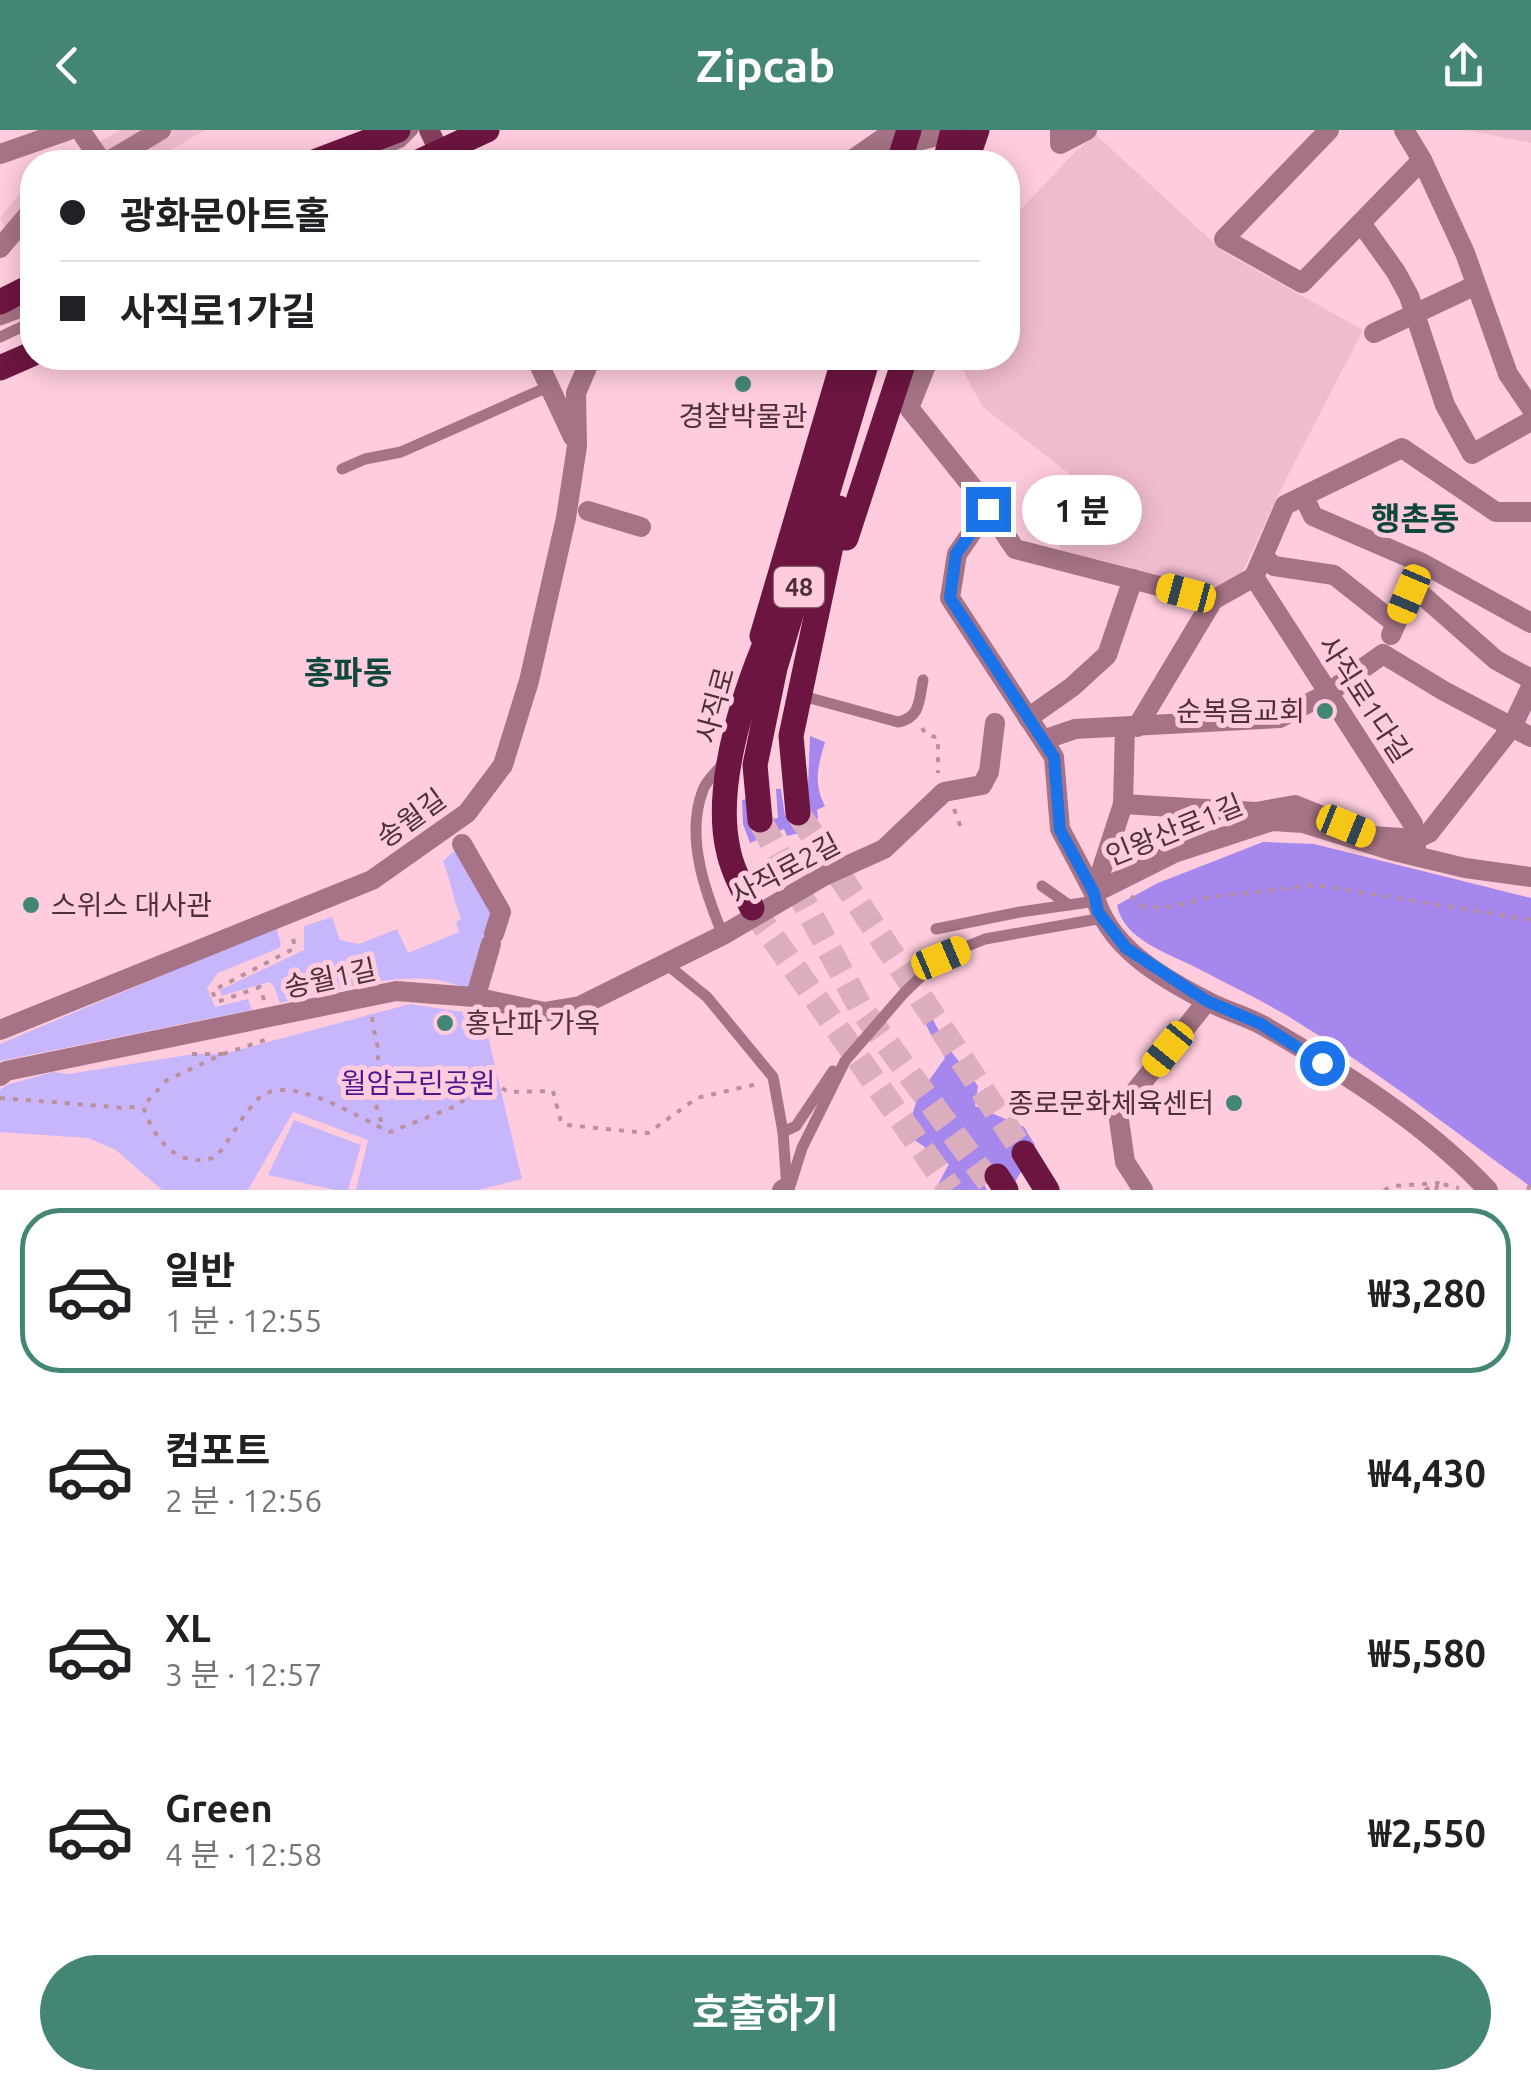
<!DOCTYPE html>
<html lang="ko">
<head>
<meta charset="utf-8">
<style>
  :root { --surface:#fff; --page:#f2f2f2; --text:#202124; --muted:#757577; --line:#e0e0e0; --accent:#448676 }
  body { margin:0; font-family:Ubuntu,"Noto Sans KR",sans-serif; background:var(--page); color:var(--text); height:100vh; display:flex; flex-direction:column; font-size:38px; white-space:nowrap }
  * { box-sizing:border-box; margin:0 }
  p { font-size:32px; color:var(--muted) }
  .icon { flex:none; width:55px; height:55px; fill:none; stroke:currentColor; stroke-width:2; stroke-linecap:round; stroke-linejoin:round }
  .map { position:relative; height:1060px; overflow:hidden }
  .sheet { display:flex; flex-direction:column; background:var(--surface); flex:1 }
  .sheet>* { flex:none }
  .guide { position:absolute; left:20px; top:20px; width:1000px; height:220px; border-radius:40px; box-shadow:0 5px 25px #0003; display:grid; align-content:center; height:220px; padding:0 40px; background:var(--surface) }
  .end { position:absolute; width:45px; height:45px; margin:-22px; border:12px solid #1a73e8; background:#fff; box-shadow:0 0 0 5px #fff }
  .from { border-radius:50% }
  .bubble { position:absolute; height:70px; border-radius:35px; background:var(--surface); box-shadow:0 5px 25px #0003; font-size:32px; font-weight:700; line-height:70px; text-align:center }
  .car { position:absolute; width:30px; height:60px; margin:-30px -15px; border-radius:12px; box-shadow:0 0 8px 2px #0007; background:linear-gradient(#f5c518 24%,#345 0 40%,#f5c518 0 76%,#345 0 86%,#f5c518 0) }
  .guide b { display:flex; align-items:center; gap:35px; height:95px; font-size:38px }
  .guide b+b { border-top:2px solid var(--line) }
  .guide i { width:25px; height:25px; background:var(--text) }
  ul { padding:18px 0 0; list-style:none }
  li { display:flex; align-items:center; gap:30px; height:165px; margin:0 20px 15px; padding:0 20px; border:5px solid transparent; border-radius:40px }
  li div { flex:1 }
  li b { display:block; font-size:38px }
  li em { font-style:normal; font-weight:700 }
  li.selected { border-color:var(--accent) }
  li>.icon { width:90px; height:90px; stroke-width:1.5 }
  .action { display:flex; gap:20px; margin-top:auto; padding:20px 40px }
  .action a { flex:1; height:115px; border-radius:60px; background:var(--accent); color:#fff; font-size:40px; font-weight:700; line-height:115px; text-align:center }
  header { display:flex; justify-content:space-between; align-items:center; height:130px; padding:0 40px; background:var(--accent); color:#fff; font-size:45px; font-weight:700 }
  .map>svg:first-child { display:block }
  .built { fill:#efbbce }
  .green { fill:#c8b6fc }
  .forest { fill:#a587ee }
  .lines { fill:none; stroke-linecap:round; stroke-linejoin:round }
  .primary-tunnel { stroke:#dbadbd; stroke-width:25; stroke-dasharray:25 12; stroke-linecap:butt }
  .path { stroke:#ba8f9e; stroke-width:4; stroke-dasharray:5 8; stroke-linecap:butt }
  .lane { stroke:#a57385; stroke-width:11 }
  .street { stroke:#a57385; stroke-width:20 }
  .secondary { stroke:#853f5c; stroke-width:20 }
  .primary { stroke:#6c1540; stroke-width:25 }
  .primary-bridge { stroke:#6c1540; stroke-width:25 }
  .route { stroke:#1a73e8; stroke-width:12 }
  .poi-dot { fill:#448676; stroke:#feccdd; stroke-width:4 }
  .labels { text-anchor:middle; stroke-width:10; stroke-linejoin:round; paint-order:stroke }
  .shield { fill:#feccdd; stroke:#845e6c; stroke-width:2.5 }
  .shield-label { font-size:25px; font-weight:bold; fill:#4f2f3b }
  .poi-label { font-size:28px; fill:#4f2f3b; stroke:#feccdd; text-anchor:end }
  .street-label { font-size:28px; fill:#4f2f3b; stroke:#feccdd }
  .park-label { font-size:28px; fill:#4c1690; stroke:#feccdd }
  .quarter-label { font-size:32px; font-weight:bold; fill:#0f473c; stroke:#feccdd }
</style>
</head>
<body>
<header><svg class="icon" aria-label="back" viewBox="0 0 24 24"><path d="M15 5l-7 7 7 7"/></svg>Zipcab<svg class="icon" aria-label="share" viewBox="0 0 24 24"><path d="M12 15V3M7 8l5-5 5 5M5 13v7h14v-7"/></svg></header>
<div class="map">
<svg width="1531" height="1060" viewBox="0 0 1531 1060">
  <rect width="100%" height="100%" fill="#feccdd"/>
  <g class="built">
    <path d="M120 0H205L151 32H66Z"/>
    <path d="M1467 0H1531V13Z"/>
    <path d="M1096 5 1225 123 1363 200 1282 357 1240 447 1199 463 1062 429 1057 404 1081 353 983 277 956 228H1008V110L1021 79 1077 20Z"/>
    <path d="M32 52V109L24 116 9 105 0 88 25 57Z"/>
  </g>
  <g class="green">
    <path d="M462 714 501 782 477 862C467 859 457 854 446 852 398 840 328 863 280 873L274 856 269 852 221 866 220 860 304 820V796L332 787 340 810 359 814 397 799 408 823 459 802 456 792 461 789C453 769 451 751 443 731Z"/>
    <path d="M276 797 281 814 279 818 218 843 207 858 215 877 248 869 252 880 0 931V914Z"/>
    <path d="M410 874 483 885 522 1049 478 1060H356L368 1010 293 982 248 1060H162L116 1020 88 1008 0 1002V960L6 955 53 942 68 944 194 924H223Z"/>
    <path d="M294 990 361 1015 348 1060H335L268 1045Z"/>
  </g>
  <g class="forest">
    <path d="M810 606 825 612C818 636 813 653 825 676L817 680 818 689 798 695 799 703 787 706 784 699 750 713 743 694 742 670 747 669 751 693 778 688 776 659H781L785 686 807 682Z"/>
    <path d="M1263 712 1314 714 1531 768V1057C1451 999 1371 936 1286 885 1257 868 1227 854 1197 838 1169 823 1124 811 1117 775L1158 753Z"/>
    <path d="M931 886 947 916 978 956 975 976 1024 997 1035 1015 1016 1027 1022 1040 1015 1052 1002 1043 984 1054 987 1060H935L949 1034 924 1021 925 1017 914 1010 909 995 918 966 945 928C940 915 927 903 925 890Z"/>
  </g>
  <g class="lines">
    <g class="primary-tunnel">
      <path d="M798 683 1024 1023"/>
      <path d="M760 690 860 877 989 1052"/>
      <path d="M752 778 951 1060"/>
    </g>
    <g class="path">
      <path d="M922 598 926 604 938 608V643"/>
      <path d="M954 679 963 703"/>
      <path d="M1131 766 1144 777H1170L1211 767 1317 755 1531 790"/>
      <path d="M264 870 260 857 217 872 212 861 295 818 292 803"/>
      <path d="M372 887C376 921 385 918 369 953L384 1000"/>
      <path d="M192 924H223L167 950 143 976C154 1010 178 1040 216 1027 231 1009 242 985 258 969 287 940 360 989 390 1002L456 976 490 950 508 962 553 961 561 992 566 995 648 1003 697 968 757 954"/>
      <path d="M223 924 271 908"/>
      <path d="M0 968 126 978 143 976"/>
      <path d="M1384 1060 1393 1056 1438 1053 1425 1060"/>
      <path d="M1436 1060 1438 1053 1459 1058"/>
      <path d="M1528 1060 1531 1051"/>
    </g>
    <g class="lane">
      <path d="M358 32 401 12 413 0"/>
      <path d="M0 190 32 178"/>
      <path d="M0 207 32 192"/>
      <path d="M342 339 365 329 401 322 550 256"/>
      <path d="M799 565 898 592C921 588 919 569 923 550"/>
      <path d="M722 635C716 642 706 651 703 660 685 706 705 762 723 805"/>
      <path d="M1042 756 1069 775"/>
      <path d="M936 799 1020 782 1096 771"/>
      <path d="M665 833 707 867 773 947 783 1002 787 1059"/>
      <path d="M783 1002 796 996 833 941"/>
      <path d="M785 1058 790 1056 802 1018 845 931 904 863 941 827 985 809 1103 788"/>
    </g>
    <g class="street">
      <path d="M80 0 102 32"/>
      <path d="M1060 0V14L1087 0"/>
      <path d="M1329 0 1224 109 1302 153 1422 30"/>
      <path d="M1404 0 1422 30 1465 123 1508 244 1531 278"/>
      <path d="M0 24 69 0"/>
      <path d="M863 24 938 6 958 10 960 17"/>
      <path d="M107 32 161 0"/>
      <path d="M849 32 895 0"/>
      <path d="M1361 93 1396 142 1409 166 1445 275 1472 324 1531 291"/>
      <path d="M0 118 32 80"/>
      <path d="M1374 203 1476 155"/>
      <path d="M536 228 573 307"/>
      <path d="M929 228 909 278 978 364 1015 419 1213 470 1254 447 1285 375 1402 318 1496 382H1531"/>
      <path d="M1304 367 1313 386 1422 433 1531 493"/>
      <path d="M988 379 957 424 950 468 1054 627 1060 699 1094 763"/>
      <path d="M588 381 641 397"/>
      <path d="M1263 427 1274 436 1334 445 1396 494"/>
      <path d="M1254 447 1413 694 1416 718"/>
      <path d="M1413 457 1496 530 1531 549"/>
      <path d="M1391 505 1409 464 1421 447"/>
      <path d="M1028 588 1072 557 1107 525 1133 449"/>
      <path d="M1137 597 1213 470"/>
      <path d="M1043 610 1075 599 1280 588 1328 563 1383 524 1444 561 1531 607"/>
      <path d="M1123 674 1256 682 1295 675 1332 690"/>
      <path d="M1373 706 1416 709 1429 703 1512 597 1531 557"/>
      <path d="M462 714 501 782 494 804"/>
      <path d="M1094 763 1123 674 1125 597"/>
      <path d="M477 862 491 814"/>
      <path d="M0 900 372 750 467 683 503 635 529 551 566 388 577 316 576 263 591 228"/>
      <path d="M0 946 6 941 396 861 474 867 544 882 580 876 723 805 822 747 884 719 944 662 982 655 989 642 995 593"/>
      <path d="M782 1060 785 1058"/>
      <path d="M1143 1060 1125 1032 1118 983 1207 871"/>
      <path d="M1488 1060C1425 993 1343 942 1264 896 1246 886 1226 881 1207 871 1162 848 1106 816 1094 763L1174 723 1272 691 1303 693 1390 720 1465 738 1531 747"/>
    </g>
    <path class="secondary" d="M429 0 440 23"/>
    <g class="primary">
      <path d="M314 32 398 0"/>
      <path d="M418 32 487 0"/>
      <path d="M899 32 909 0"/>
      <path d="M966 32 977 0"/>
      <path d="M0 172 32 156"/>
      <path d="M0 238 32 224"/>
      <path d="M846 408 905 228"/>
      <path d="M762 506 844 228"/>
      <path d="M798 683 791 606 839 378"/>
      <path d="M760 690 755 635 775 538 868 228"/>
      <path d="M752 778C743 759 732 740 728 719 713 651 747 553 775 491"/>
      <path d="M1024 1023 1047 1060"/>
      <path d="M997 1046 1006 1060"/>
    </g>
    <path class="primary-bridge" d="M945 32 953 0"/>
  </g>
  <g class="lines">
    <path class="route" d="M988 379 956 424 950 468 1054 627 1060 700 1094 763 1098 782 1126 818 1207 871 1261 894 1322 933"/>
  </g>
  <g class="poi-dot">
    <circle cx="743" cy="254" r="10"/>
    <circle cx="1325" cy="581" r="10"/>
    <circle cx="31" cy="775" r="10"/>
    <circle cx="445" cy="893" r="10"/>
    <circle cx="1234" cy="973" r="10"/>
  </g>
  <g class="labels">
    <rect class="shield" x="774" y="437" width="50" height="40" rx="8"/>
    <g class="shield-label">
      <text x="799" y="466">48</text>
    </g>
    <g class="poi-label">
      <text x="743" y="296" text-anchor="middle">경찰박물관</text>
      <text x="1305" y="591">순복음교회</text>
      <text x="51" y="785" text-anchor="start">스위스 대사관</text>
      <text x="465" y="903" text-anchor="start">홍난파 가옥</text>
      <text x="1214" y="983">종로문화체육센터</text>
    </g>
    <g class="street-label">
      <text transform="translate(1365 569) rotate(57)" y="10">사직로1다길</text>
      <text transform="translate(715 575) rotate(-75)" y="10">사직로</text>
      <text transform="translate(411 688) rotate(-36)" y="10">송월길</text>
      <text transform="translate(1174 700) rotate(-22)" y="10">인왕산로1길</text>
      <text transform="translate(785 739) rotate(-28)" y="10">사직로2길</text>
      <text transform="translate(330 848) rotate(-12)" y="10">송월1길</text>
    </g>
    <g class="park-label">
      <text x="418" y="963">월암근린공원</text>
    </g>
    <g class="quarter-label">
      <text x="1415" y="400">행촌동</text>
      <text x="348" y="554">홍파동</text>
    </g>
  </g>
</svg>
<i class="end from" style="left:1322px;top:933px"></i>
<i class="end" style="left:988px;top:379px"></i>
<div class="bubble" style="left:1022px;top:345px;width:120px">1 분</div>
<i class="car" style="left:1186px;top:463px;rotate:285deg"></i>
<i class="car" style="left:1409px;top:464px;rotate:203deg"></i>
<i class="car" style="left:1346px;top:696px;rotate:112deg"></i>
<i class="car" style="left:941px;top:828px;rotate:67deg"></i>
<i class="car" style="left:1168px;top:919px;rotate:219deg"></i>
<div class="guide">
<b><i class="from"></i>광화문아트홀</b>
<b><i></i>사직로1가길</b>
</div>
</div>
<section class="sheet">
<ul>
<li class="selected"><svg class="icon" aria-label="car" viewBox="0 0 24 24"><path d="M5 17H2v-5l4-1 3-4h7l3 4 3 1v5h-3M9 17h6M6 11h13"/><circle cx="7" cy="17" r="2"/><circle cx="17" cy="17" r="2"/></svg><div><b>일반</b><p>1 분 · 12:55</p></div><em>₩3,280</em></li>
<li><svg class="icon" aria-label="car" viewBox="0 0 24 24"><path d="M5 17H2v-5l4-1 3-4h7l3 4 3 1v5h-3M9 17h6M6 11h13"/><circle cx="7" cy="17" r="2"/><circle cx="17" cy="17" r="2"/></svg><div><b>컴포트</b><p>2 분 · 12:56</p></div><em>₩4,430</em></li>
<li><svg class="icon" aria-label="car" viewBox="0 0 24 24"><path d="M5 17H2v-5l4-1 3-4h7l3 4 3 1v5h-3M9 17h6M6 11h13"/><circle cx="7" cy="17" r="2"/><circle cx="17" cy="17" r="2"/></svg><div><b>XL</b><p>3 분 · 12:57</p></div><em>₩5,580</em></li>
<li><svg class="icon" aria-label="car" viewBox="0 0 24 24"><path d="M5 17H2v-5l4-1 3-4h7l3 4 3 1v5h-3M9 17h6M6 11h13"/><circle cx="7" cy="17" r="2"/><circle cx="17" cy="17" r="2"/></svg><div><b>Green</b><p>4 분 · 12:58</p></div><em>₩2,550</em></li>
</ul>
<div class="action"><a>호출하기</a></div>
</section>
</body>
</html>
